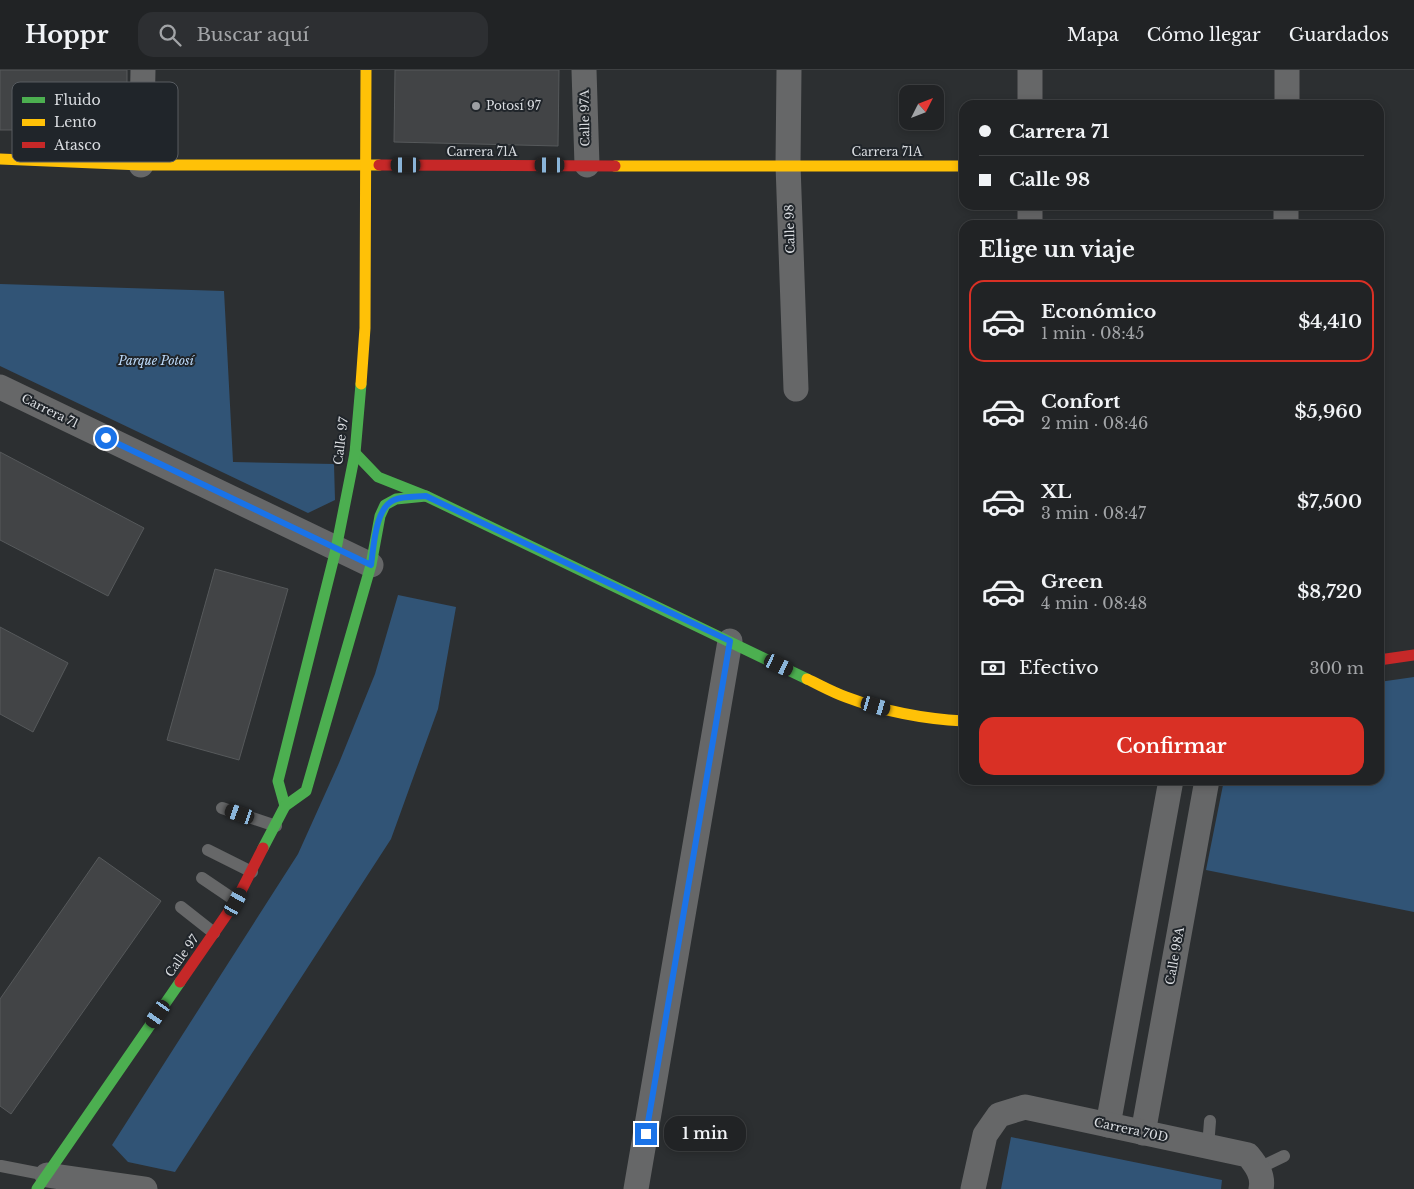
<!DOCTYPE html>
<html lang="es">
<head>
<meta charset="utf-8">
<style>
  :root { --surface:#212325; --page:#2d2f32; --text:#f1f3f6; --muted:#a2a4a7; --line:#3e4042; --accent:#d93025 }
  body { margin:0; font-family:"Libre Baskerville",serif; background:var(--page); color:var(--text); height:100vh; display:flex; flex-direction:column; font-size:19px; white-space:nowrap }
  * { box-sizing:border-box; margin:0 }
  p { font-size:16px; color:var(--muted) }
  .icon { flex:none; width:28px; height:28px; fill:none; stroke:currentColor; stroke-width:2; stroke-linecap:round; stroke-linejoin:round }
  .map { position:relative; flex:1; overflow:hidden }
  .drawer { position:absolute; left:959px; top:150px; width:425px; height:565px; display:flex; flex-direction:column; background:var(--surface); border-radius:15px; box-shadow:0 2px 8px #0003,0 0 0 1px var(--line) }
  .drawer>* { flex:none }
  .guide { position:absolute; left:959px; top:30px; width:425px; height:110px; border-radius:15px; box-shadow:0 2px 8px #0003,0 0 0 1px var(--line); display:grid; align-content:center; height:110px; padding:0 20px; background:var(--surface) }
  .needle { width:32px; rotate:48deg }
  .tools { position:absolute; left:899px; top:15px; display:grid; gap:10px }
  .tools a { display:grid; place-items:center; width:45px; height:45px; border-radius:10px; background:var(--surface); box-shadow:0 2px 8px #0003,0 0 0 1px var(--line); font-size:25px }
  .end { position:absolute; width:22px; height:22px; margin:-11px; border:6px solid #1a73e8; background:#fff; box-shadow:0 0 0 2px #fff }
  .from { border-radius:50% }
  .bubble { position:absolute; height:35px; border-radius:15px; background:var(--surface); box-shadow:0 2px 8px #0003,0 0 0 1px var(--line); font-size:16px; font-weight:600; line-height:35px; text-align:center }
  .car { position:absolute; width:15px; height:30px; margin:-15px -8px; border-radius:6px; box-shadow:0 0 4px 1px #0007; background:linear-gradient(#222 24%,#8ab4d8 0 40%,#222 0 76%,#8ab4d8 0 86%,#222 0) }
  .guide b { display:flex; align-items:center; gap:18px; height:48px; font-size:19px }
  .guide b+b { border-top:1px solid var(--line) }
  .guide i { width:12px; height:12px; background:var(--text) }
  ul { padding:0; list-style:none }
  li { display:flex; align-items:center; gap:15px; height:82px; margin:0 10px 8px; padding:0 10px; border:2px solid transparent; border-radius:15px }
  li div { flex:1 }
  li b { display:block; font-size:19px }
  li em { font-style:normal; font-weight:600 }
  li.on { border-color:var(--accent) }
  li>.icon { width:45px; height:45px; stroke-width:1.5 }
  h2 { padding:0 20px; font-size:22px; line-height:60px }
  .pay { display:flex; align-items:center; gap:12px; height:55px; padding:0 20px; font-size:19px }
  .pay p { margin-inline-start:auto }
  .button { display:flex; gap:10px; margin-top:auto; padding:10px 20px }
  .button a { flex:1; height:58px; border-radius:15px; background:var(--accent); color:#fff; font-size:20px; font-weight:600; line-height:58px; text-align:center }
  header { display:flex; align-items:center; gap:30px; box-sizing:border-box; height:70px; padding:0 25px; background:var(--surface); border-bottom:1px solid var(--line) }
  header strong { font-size:24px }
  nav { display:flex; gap:28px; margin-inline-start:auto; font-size:18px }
  .search { width:350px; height:45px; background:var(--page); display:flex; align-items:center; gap:12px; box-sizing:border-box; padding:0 18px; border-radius:15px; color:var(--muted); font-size:19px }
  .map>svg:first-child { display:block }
  .green { fill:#315476 }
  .building { fill:#424446; stroke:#56595b }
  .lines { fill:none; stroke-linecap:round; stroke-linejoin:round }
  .lane { stroke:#666768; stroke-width:12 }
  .street { stroke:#666768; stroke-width:25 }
  .fast { stroke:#4caf50; stroke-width:11 }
  .slow { stroke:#ffc107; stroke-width:11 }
  .jam { stroke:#c62828; stroke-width:11 }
  .route { stroke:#1a73e8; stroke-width:6 }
  .poi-dot { fill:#9c9fa3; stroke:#20252a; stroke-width:2 }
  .labels { text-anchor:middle; stroke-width:4; stroke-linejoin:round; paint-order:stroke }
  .poi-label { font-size:12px; fill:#d9dce0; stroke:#20252a; text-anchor:start }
  .street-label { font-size:12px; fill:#d9dce0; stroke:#20252a }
  .park-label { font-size:12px; font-style:italic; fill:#bddaf9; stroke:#20252a }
  .key { fill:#20252a; stroke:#585c61; stroke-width:1 }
  .key-label { font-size:14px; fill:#d9dce0 }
</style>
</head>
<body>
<header>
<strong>Hoppr</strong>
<div class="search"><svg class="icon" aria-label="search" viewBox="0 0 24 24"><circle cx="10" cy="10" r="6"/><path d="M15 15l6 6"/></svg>Buscar aquí</div>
<nav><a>Mapa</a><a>Cómo llegar</a><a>Guardados</a></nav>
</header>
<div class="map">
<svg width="1414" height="1119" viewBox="0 0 1414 1119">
  <rect width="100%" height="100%" fill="#2c2f31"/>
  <g class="green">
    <path d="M0 214 224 221 233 392 334 394 335 430 308 443 0 296Z"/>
    <path d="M398 525 456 537 438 639 391 769 175 1102 128 1092 112 1075 298 784 339 693 375 604Z"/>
    <path d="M1414 607V842L1206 800 1224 710H1379V612Z"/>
    <path d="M1011 1067 1222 1110 1221 1119H1001Z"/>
  </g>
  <g class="building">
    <rect x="0" y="0" width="127" height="60"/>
    <path d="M395 0H559L558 76 394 72Z"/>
    <path d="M0 382 144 458 108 526 0 470Z"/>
    <path d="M215 499 288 519 239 690 167 670Z"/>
    <path d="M0 557 68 593 33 662 0 644Z"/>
    <path d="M99 787 161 831 11 1044 0 1036V929Z"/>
  </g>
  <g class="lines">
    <g class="lane">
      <path d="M222 738 276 756"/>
      <path d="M208 780 252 802"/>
      <path d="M202 808 236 831"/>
      <path d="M181 837 214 863"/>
      <path d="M1208 1077 1210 1051"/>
      <path d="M1 1096 47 1105"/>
      <path d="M1259 1098 1284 1086"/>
    </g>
    <g class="street">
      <path d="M584 0 587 95"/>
      <path d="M789 0 788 95 796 319"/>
      <path d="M1030 35V0"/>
      <path d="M1287 35V0"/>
      <path d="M141 95 143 0"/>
      <path d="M1286 135V155"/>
      <path d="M1030 155V135"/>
      <path d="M0 317 371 495"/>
      <path d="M1108 1055 1171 710"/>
      <path d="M1143 1063 1207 710"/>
      <path d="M47 1105 145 1119"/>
      <path d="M636 1119 730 571"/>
      <path d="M973 1119 985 1065 999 1045 1025 1037 1248 1085C1256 1095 1264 1105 1261 1119"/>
    </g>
    <g class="fast">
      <path d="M355 383 378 407 426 426 807 609"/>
      <path d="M285 736 278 711 336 479 355 383 361 314"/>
      <path d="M263 778 285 736 306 721 371 495 380 446 385 435 396 429 426 426"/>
      <path d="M37 1119 180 912"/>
    </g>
    <g class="slow">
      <path d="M0 89 141 95H379"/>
      <path d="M615 96H964"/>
      <path d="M361 314 365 258 366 0"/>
      <path d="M807 609C820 615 832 622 846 627 883 641 924 649 964 651"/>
    </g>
    <g class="jam">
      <path d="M379 95 615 96"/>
      <path d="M1379 590 1414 585"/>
      <path d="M180 912 236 831 263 778"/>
    </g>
  </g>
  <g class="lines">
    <path class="route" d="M106 368 371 495C374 476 375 438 394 430 403 426 416 427 426 426L730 571 646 1064"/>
  </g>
  <circle class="poi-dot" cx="476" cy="36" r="5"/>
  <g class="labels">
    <g class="poi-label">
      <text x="486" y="40">Potosí 97</text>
    </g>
    <g class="street-label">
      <text transform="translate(585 48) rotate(-91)" y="4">Calle 97A</text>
      <text x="482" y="86">Carrera 71A</text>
      <text x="887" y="86">Carrera 71A</text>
      <text transform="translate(790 159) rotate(-92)" y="4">Calle 98</text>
      <text transform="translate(50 341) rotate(26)" y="4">Carrera 71</text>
      <text transform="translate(341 371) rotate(-83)" y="4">Calle 97</text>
      <text transform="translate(182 886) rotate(-55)" y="4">Calle 97</text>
      <text transform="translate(1175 886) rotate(-80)" y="4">Calle 98A</text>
      <text transform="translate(1131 1060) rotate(12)" y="4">Carrera 70D</text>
    </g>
    <g class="park-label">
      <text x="156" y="295">Parque Potosí</text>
    </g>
  </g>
  <rect x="12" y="12" width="166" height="80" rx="8" class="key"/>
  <rect x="22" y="27" width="23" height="6" fill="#4caf50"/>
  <rect x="22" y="49" width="23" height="7" fill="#ffc107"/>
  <rect x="22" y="72" width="23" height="6" fill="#c62828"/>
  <g class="key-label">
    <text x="54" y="35">Fluido</text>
    <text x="54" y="57">Lento</text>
    <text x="54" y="80">Atasco</text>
  </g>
</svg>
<div class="tools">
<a><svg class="needle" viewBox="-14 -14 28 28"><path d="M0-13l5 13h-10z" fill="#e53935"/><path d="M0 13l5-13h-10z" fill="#a2a4a7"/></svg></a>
</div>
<i class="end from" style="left:106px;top:368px"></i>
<i class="end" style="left:646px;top:1064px"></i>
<div class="bubble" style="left:664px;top:1046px;width:82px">1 min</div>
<i class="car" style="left:406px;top:95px;rotate:270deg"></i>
<i class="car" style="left:550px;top:95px;rotate:270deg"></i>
<i class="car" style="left:779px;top:595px;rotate:116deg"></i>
<i class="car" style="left:876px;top:636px;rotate:106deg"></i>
<i class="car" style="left:240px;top:744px;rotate:289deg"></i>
<i class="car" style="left:236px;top:832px;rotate:29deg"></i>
<i class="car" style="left:158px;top:944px;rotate:215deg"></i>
<div class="guide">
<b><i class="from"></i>Carrera 71</b>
<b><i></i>Calle 98</b>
</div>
<section class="drawer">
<h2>Elige un viaje</h2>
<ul>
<li class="on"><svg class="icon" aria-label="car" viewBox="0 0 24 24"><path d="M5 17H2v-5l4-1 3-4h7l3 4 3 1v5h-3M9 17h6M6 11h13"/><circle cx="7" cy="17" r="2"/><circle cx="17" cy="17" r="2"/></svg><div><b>Económico</b><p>1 min · 08:45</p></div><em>$4,410</em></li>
<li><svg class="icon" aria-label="car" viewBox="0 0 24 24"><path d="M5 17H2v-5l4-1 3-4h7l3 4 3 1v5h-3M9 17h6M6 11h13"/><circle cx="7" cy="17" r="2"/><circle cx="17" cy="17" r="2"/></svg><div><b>Confort</b><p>2 min · 08:46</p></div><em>$5,960</em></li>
<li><svg class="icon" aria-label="car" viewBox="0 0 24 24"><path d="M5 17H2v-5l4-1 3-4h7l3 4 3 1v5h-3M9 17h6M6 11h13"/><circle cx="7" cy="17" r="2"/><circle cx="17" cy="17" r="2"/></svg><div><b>XL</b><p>3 min · 08:47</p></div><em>$7,500</em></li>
<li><svg class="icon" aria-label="car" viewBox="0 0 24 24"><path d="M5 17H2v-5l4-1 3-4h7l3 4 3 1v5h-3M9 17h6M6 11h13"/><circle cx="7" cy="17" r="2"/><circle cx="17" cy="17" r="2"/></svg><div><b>Green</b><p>4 min · 08:48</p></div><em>$8,720</em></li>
</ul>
<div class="pay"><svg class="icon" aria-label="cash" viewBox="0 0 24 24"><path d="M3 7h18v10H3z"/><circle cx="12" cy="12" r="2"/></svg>Efectivo<p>300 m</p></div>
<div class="button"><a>Confirmar</a></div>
</section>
</div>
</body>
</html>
